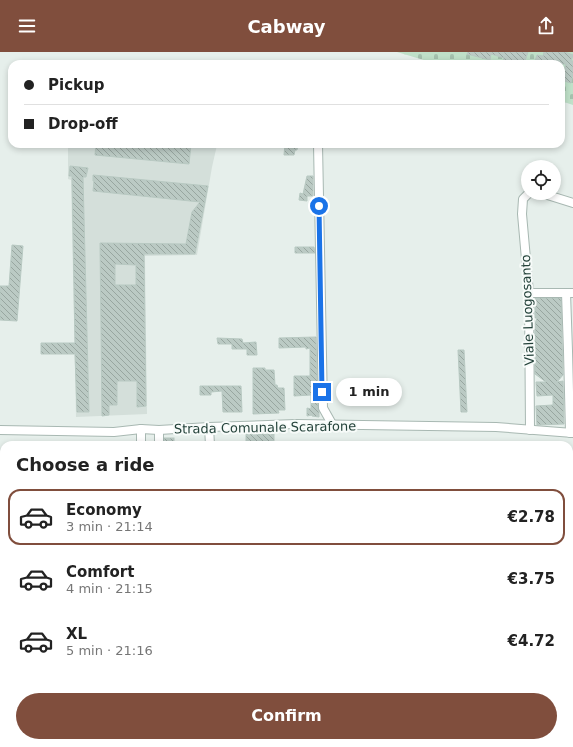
<!DOCTYPE html>
<html lang="en">
<head>
<meta charset="utf-8">
<style>
  :root { --surface:#fff; --page:#f2f2f2; --text:#222; --muted:#767676; --line:#e0e0e0; --accent:#804e3d }
  body { margin:0; font-family:"DejaVu Sans",sans-serif; background:var(--page); color:var(--text); height:100vh; display:flex; flex-direction:column; font-size:15px; white-space:nowrap }
  * { box-sizing:border-box; margin:0 }
  p { font-size:13px; color:var(--muted) }
  .icon { flex:none; width:22px; height:22px; fill:none; stroke:currentColor; stroke-width:2; stroke-linecap:round; stroke-linejoin:round }
  .map { position:relative; flex:1; overflow:hidden }
  .sheet { position:absolute; left:0px; top:389px; width:573px; height:306px; display:flex; flex-direction:column; background:var(--surface); border-radius:12px 12px 0 0; box-shadow:0 2px 6px #0003 }
  .sheet>* { flex:none }
  .top-card { position:absolute; left:8px; top:8px; width:557px; height:88px; border-radius:12px; box-shadow:0 2px 6px #0003; display:grid; align-content:center; height:88px; padding:0 16px; background:var(--surface) }
  .buttons { position:absolute; left:521px; top:108px; display:grid; gap:8px }
  .buttons a { display:grid; place-items:center; width:40px; height:40px; border-radius:50%; background:var(--surface); box-shadow:0 2px 6px #0003; font-size:20px }
  .end { position:absolute; width:18px; height:18px; margin:-9px; border:5px solid #1a73e8; background:#fff; box-shadow:0 0 0 2px #fff }
  .from { border-radius:50% }
  .bubble { position:absolute; height:28px; border-radius:14px; background:var(--surface); box-shadow:0 2px 6px #0003; font-size:13px; font-weight:800; line-height:28px; text-align:center }
  .top-card b { display:flex; align-items:center; gap:14px; height:38px; font-size:15px }
  .top-card b+b { border-top:1px solid var(--line) }
  .top-card i { width:10px; height:10px; background:var(--text) }
  ul { padding:0; list-style:none }
  li { display:flex; align-items:center; gap:12px; height:56px; margin:0 8px 6px; padding:0 8px; border:2px solid transparent; border-radius:12px }
  li div { flex:1 }
  li b { display:block; font-size:15px }
  li em { font-style:normal; font-weight:800 }
  li.selected { border-color:var(--accent) }
  li>.icon { width:36px; height:36px; stroke-width:1.5 }
  h2 { padding:0 16px; font-size:18px; line-height:48px }
  .button { display:flex; gap:8px; margin-top:auto; padding:8px 16px }
  .button a { flex:1; height:46px; border-radius:24px; background:var(--accent); color:#fff; font-size:16px; font-weight:800; line-height:46px; text-align:center }
  header { display:flex; justify-content:space-between; align-items:center; height:52px; padding:0 16px; background:var(--accent); color:#fff; font-size:18px; font-weight:800 }
  .map>svg:first-child { display:block }
  .built { fill:#d4dfda }
  .grass { fill:url(#grass-tufts) }
  .cemetery { fill:url(#cemetery-stones) }
  .building { fill:url(#building-back-hatch); stroke:#b8c9c2; fill-rule:evenodd }
  .lines { fill:none; stroke-linecap:round; stroke-linejoin:round }
  .minor-casing { stroke:#a8b8b2; stroke-width:10 }
  .minor { stroke:#fff; stroke-width:8 }
  .route { stroke:#1a73e8; stroke-width:5 }
  .labels { text-anchor:middle; stroke-width:4; stroke-linejoin:round; paint-order:stroke }
  .street-label { font-size:13px; fill:#24423a; stroke:#f7fbf9 }
</style>
</head>
<body>
<header><svg class="icon" aria-label="menu" viewBox="0 0 24 24"><path d="M4 6h16M4 12h16M4 18h16"/></svg>Cabway<svg class="icon" aria-label="share" viewBox="0 0 24 24"><path d="M12 15V3M7 8l5-5 5 5M5 13v7h14v-7"/></svg></header>
<div class="map">
<svg width="573" height="695" viewBox="0 0 573 695">
  <defs>
    <pattern id="grass-tufts" width="24" height="20" patternUnits="userSpaceOnUse"><rect width="24" height="20" fill="#bfe0c8"/><path d="M3 7l-1-3M5 7V3M7 7l1-3M15 17l-1-3M17 17v-4M19 17l1-3" fill="none" stroke="#a4c1ad"/></pattern>
    <pattern id="cemetery-stones" width="16" height="16" patternUnits="userSpaceOnUse"><rect width="16" height="16" fill="#bfe0c8"/><path d="M2 7V4a2 2 0 0 1 4 0v3zM10 15v-3a2 2 0 0 1 4 0v3z" fill="#a4c1ad"/></pattern>
    <pattern id="building-back-hatch" width="6" height="6" patternUnits="userSpaceOnUse"><rect width="6" height="6" fill="#bbcac4"/><path d="M-1 5l2 2M0 0l6 6M5-1l2 2" fill="none" stroke="#98a6a0"/></pattern>
  </defs>
  <rect width="100%" height="100%" fill="#e6efeb"/>
  <path class="built" d="M68 92H212L217 93 212 115 197 203 145 204 147 362 76 365 71 128 68 127Z"/>
  <path class="grass" d="M569 589H573V695H551L547 691H569Z"/>
  <path class="cemetery" d="M397 0H573V53L561 49V12H437Z"/>
  <g class="building">
    <path d="M468 0H528L524 12 502 11 504 6 491 2 490 8 467 2Z"/>
    <path d="M544 0H565L573 3 571 9H573V21L571 31 561 28 566 12H534L537 3 543 4Z"/>
    <path d="M96 92H191L189 112 95 103Z"/>
    <path d="M285 92H298L297 98H295L294 103H284Z"/>
    <path d="M70 114 88 116 86 125H83L89 360H77L75 302H41V291H75L72 124H69Z"/>
    <path d="M93 123 208 134 195 202H144L146 354 137 355V329H117V353H109V363L102 364 100 191 186 192 192 160 200 150 93 139 94 129H93ZM115 212 136 213V233H115Z"/>
    <path d="M307 124H313V144H307V149L299 148 300 141 303 142Z"/>
    <path d="M12 193 23 194 17 269 0 268V234H9Z"/>
    <path d="M295 195H314L315 201H295Z"/>
    <path d="M535 246H561L563 323 557 330 563 329 564 372 537 373 536 354 553 353V343L537 344 536 330H546L535 322V272L537 266H535Z"/>
    <path d="M316 285 318 356 319 360V365L312 364V363L307 364V356L311 357V343L294 344V324H310V296L306 297V295L279 296V286Z"/>
    <path d="M217 286 242 287 243 291 256 290 257 303H247V297H232V292H218Z"/>
    <path d="M458 298H464L467 360H461Z"/>
    <path d="M253 316H265V318H274L275 333H277L278 336H284L285 358H278L279 361 253 362Z"/>
    <path d="M200 334H241L242 360H223L222 339 211 340V343H200Z"/>
    <rect x="246" y="382" width="28" height="11"/>
    <rect x="164" y="386" width="10" height="7"/>
  </g>
  <g class="lines">
    <defs>
      <g id="minor">
        <path d="M318 92 323 356 332 372"/>
        <path d="M529 141 523 147 522 162 529 241 530 378"/>
        <path d="M541 141 573 151"/>
        <path d="M529 241H573"/>
        <path d="M566 241 568 299 570 381"/>
        <path d="M209 375 210 393"/>
        <path d="M141 377V393"/>
        <path d="M0 378 114 380 141 377 159 378 209 375 296 372 496 375 573 381"/>
        <path d="M159 378V393"/>
        <path d="M161 691V695"/>
        <path d="M205 691V695"/>
        <path d="M273 691V695"/>
        <path d="M327 691 328 695"/>
        <path d="M462 691H471L490 695"/>
        <path d="M537 691 540 695"/>
        <path d="M382 695 440 691"/>
        <path d="M517 695 526 692"/>
      </g>
    </defs>
    <use href="#minor" class="minor-casing"/>
    <use href="#minor" class="minor"/>
  </g>
  <g class="lines">
    <path class="route" d="M319 154 322 340"/>
  </g>
  <g class="labels">
    <g class="street-label">
      <text transform="translate(527 258) rotate(-92)" y="5">Viale Luogosanto</text>
      <text transform="translate(265 375) rotate(-1)" y="5">Strada Comunale Scarafone</text>
    </g>
  </g>
</svg>
<div class="buttons">
<a><svg class="icon" aria-label="locate" viewBox="0 0 24 24"><circle cx="12" cy="12" r="6"/><path d="M12 2v4M12 18v4M2 12h4M18 12h4"/></svg></a>
</div>
<i class="end from" style="left:319px;top:154px"></i>
<i class="end" style="left:322px;top:340px"></i>
<div class="bubble" style="left:336px;top:326px;width:66px">1 min</div>
<div class="top-card">
<b><i class="from"></i>Pickup</b>
<b><i></i>Drop-off</b>
</div>
<section class="sheet">
<h2>Choose a ride</h2>
<ul>
<li class="selected"><svg class="icon" aria-label="car" viewBox="0 0 24 24"><path d="M5 17H2v-5l4-1 3-4h7l3 4 3 1v5h-3M9 17h6M6 11h13"/><circle cx="7" cy="17" r="2"/><circle cx="17" cy="17" r="2"/></svg><div><b>Economy</b><p>3 min · 21:14</p></div><em>€2.78</em></li>
<li><svg class="icon" aria-label="car" viewBox="0 0 24 24"><path d="M5 17H2v-5l4-1 3-4h7l3 4 3 1v5h-3M9 17h6M6 11h13"/><circle cx="7" cy="17" r="2"/><circle cx="17" cy="17" r="2"/></svg><div><b>Comfort</b><p>4 min · 21:15</p></div><em>€3.75</em></li>
<li><svg class="icon" aria-label="car" viewBox="0 0 24 24"><path d="M5 17H2v-5l4-1 3-4h7l3 4 3 1v5h-3M9 17h6M6 11h13"/><circle cx="7" cy="17" r="2"/><circle cx="17" cy="17" r="2"/></svg><div><b>XL</b><p>5 min · 21:16</p></div><em>€4.72</em></li>
</ul>
<div class="button"><a>Confirm</a></div>
</section>
</div>
</body>
</html>
